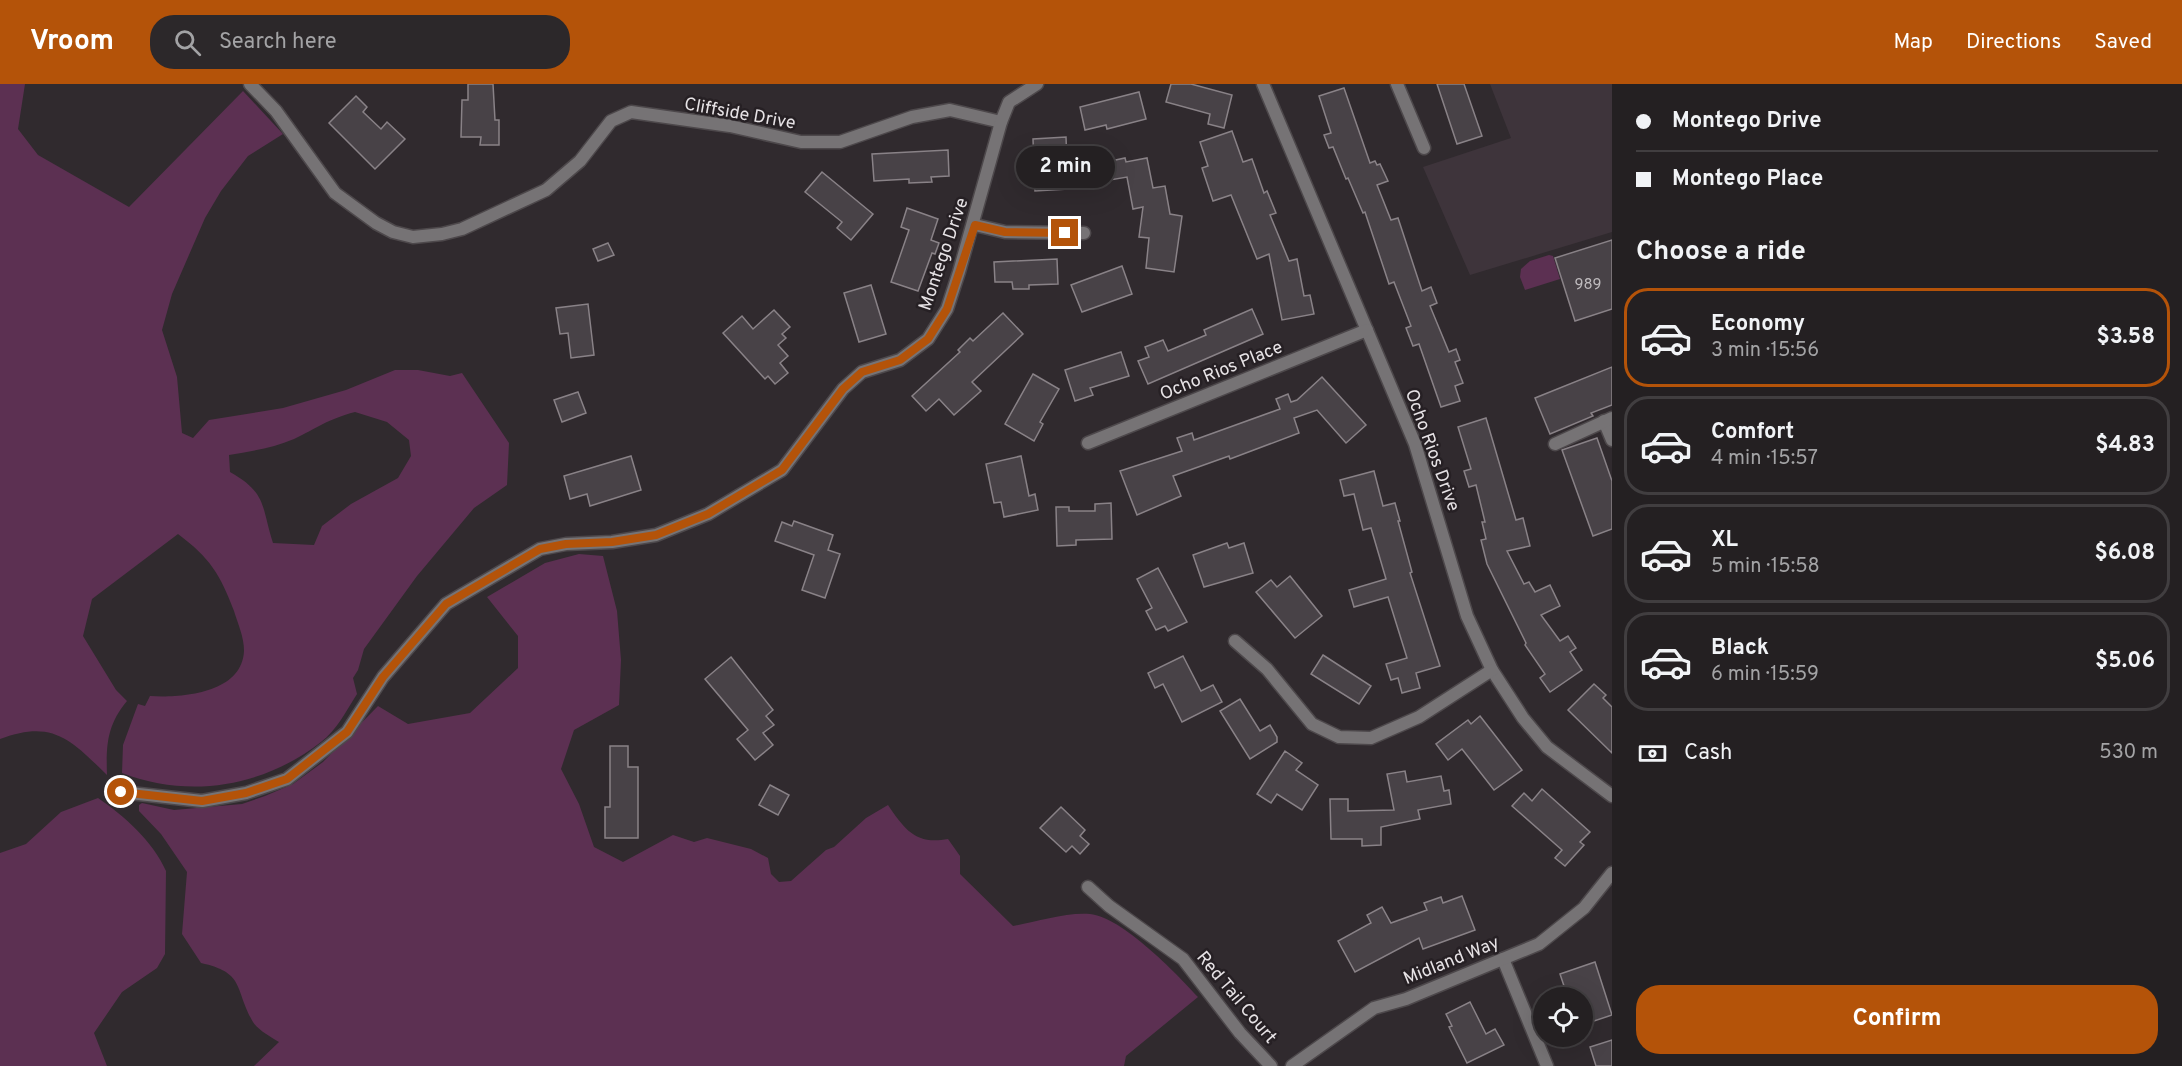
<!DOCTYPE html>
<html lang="en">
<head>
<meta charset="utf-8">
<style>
  :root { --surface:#242022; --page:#2c282a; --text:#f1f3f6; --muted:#a3a3a5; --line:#413e40; --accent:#b45309 }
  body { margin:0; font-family:Overpass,sans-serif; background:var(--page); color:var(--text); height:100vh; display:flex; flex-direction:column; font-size:22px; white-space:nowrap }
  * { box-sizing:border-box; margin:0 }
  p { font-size:20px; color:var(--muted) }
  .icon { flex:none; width:33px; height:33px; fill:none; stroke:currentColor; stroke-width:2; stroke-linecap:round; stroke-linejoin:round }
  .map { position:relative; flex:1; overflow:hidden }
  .drawer { display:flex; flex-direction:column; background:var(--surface); width:570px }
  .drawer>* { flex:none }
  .hud { display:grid; align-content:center; height:132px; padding:0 24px; background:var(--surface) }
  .controls { position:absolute; left:1533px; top:903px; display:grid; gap:12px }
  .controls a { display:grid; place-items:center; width:60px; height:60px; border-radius:50%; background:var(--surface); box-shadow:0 6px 24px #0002,0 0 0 2px var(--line); font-size:30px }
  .end { position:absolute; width:27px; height:27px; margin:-14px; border:8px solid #b45309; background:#fff; box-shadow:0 0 0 3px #fff }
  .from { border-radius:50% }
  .bubble { position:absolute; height:42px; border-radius:21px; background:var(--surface); box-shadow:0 6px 24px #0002,0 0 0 2px var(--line); font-size:20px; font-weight:700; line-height:42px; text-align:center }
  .hud b { display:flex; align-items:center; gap:21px; height:57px; font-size:22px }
  .hud b+b { border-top:2px solid var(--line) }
  .hud i { width:15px; height:15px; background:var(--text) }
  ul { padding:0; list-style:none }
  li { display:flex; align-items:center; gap:18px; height:99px; margin:0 12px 9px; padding:0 12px; border:3px solid var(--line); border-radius:24px }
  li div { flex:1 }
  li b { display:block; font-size:22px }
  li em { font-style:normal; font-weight:700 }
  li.active { border-color:var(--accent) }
  li>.icon { width:54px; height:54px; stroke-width:1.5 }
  h2 { padding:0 24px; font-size:27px; line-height:72px }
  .pay { display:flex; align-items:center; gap:15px; height:66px; padding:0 24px; font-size:22px }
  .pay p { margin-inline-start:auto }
  .primary-button { display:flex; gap:12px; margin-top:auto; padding:12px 24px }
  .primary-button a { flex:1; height:69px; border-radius:24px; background:var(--accent); color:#fff; font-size:24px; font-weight:700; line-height:69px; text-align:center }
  header { display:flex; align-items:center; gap:36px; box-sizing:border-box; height:84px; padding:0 30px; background:var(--accent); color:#fff }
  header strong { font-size:28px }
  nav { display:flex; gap:33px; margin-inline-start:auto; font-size:21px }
  .search { width:420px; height:54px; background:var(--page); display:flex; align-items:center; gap:15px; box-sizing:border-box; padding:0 21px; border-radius:24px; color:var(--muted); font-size:22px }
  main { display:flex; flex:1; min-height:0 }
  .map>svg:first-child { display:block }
  .built { fill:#3e343b }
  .green { fill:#5c3052; fill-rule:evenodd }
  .building { fill:#484247; stroke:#898287; stroke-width:1.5 }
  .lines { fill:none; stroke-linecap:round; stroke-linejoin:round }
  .street-casing { stroke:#4d484b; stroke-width:15 }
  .street { stroke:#767375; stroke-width:12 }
  .route { stroke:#b45309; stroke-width:8 }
  .labels { text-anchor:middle; stroke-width:5; stroke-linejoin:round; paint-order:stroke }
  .number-label { font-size:15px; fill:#bfbbbe }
  .street-label { font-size:18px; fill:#e7e3e6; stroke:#262024 }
</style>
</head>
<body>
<header>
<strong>Vroom</strong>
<div class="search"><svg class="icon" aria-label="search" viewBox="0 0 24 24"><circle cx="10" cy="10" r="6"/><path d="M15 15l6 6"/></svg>Search here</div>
<nav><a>Map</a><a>Directions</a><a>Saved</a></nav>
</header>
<main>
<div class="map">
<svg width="1612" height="982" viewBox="0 0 1612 982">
  <rect width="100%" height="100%" fill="#302a2e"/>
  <path class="built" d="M1490 0H1612V148L1470 191 1423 83 1511 54Z"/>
  <g class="green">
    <path d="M0 0H25L18 45 38 71 129 123 243 7 283 50 248 72 221 107 205 134 172 210 162 246 177 293 182 349 193 354 209 336 283 324 346 306 395 286H418L450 292 462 289 509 359 507 401 474 424 417 492 364 565 358 586 353 594 357 610C346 627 337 646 321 658 263 703 190 715 122 689L123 661 138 620 145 622 150 612C180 614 242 610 244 567 244 553 238 540 234 527 220 490 210 474 178 450L92 515 83 552 116 606 127 617C107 641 106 661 107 691 71 656 53 635 0 655ZM355 328 387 338 409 356 411 372 398 394 351 420 322 442 314 461 273 459C261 421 267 409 230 388L229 371C252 367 273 364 294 355 317 344 328 335 355 328Z"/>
    <path d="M1549 171 1553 172 1560 195 1525 206 1520 193 1521 185 1530 177Z"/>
    <path d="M579 470 603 472 617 527 621 576 619 621 574 646 561 685 579 720 594 763 623 778 673 751 694 758 707 754 751 765 768 774 771 790 779 798 791 797 826 766 834 763 866 734 888 721C905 746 916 761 948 755L960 772V790L1013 842C1036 838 1066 828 1090 830 1122 833 1176 889 1198 913L1126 972 1124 982H254L279 958C271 953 258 946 253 938 234 905 246 889 201 879L182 850 187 788 161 750 139 727V721L142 719 174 726 242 720 265 712 293 700 323 678 378 622 408 640 470 629 518 584V552L487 513 545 479Z"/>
    <path d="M98 714C124 732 153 757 166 787L165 870 157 884 122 908 94 949 107 982H0V769L26 760 61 728Z"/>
  </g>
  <g class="building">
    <path d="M468 0H493L495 36H499V61H480L481 53H461L462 16H468Z"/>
    <path d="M1171 0H1191L1232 11 1224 44 1208 40 1210 30 1166 18Z"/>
    <path d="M1437 0H1464L1482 52 1457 60Z"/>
    <path d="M1344 4 1370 79 1375 77 1377 81 1380 80 1388 97 1377 101 1391 136 1398 134 1422 207 1431 203 1437 219 1430 222 1449 268 1456 265 1460 276 1455 278 1463 299 1455 302 1460 317 1441 323 1419 260 1413 262 1406 244 1411 242 1394 198 1389 200 1365 128 1363 129 1348 94 1346 95 1333 63 1329 64 1324 51 1331 49 1319 12Z"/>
    <path d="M1139 8 1146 35 1107 45 1106 41 1085 46 1080 23Z"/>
    <path d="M356 12 367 23 363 28 381 45 387 38 405 55 375 85 329 39Z"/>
    <path d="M1232 47 1243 78 1252 75 1264 109 1267 107 1276 129 1270 131 1289 177 1297 175 1304 212 1310 211 1314 230 1282 236 1269 170 1257 175 1231 111 1213 117 1202 84 1208 82 1200 58Z"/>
    <path d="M1066 53 1068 105 1035 107 1033 55Z"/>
    <path d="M948 66 949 92 931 93 932 98 909 99V95L874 97 872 70Z"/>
    <path d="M1125 74 1126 78 1147 74 1153 104 1165 102 1170 130 1182 132 1174 188 1146 184 1149 154 1139 153 1143 123 1133 125 1127 93 1110 96 1106 78Z"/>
    <path d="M822 88 873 130 851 156 837 144 842 138 805 108Z"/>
    <path d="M907 124 938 135 931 156 939 159 935 170 932 169 918 207 891 198 909 146 901 143Z"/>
    <path d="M1612 156V225L1575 237 1555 174Z"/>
    <path d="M608 159 614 171 598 177 593 165Z"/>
    <path d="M1057 175 1058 200 1029 201V205H1013L1012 198H995L994 178Z"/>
    <path d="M1122 182 1132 210 1082 228 1071 201Z"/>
    <path d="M871 201 886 250 859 258 844 209Z"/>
    <path d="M588 220 594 271 571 274 568 249 560 250 556 224Z"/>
    <path d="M1252 225 1263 250 1148 300 1138 277 1149 273 1145 263 1163 256 1168 267 1206 251 1204 246Z"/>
    <path d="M774 226 790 243 782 250 786 254 778 261 788 272 780 279 788 289 775 300 768 292 765 295 723 249 742 232 753 245Z"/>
    <path d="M1003 229 1023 250 972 298 981 307 954 331 939 315 926 327 912 312 960 268 958 266 970 254 973 257Z"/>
    <path d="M1121 268 1129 292 1090 304 1093 311 1075 317 1065 286Z"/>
    <path d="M1612 283V321L1591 329 1593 332 1550 350 1535 314Z"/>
    <path d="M1033 290 1059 305 1040 338 1043 340 1034 357 1005 340Z"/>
    <path d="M1322 293 1366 341 1346 359 1317 326 1294 334 1299 349 1230 375 1229 372 1173 392 1181 412 1137 431 1120 387 1182 367 1177 354 1192 349 1194 356 1280 325 1276 315 1288 310 1291 318 1297 316Z"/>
    <path d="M578 308 586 329 562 338 554 316Z"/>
    <path d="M1486 334 1516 436 1523 434 1530 462 1507 467 1524 500 1529 498 1535 508 1550 501 1560 522 1541 531 1560 557 1568 552 1576 564 1570 568 1582 586 1550 608 1540 594 1545 590 1525 561 1526 559 1487 480 1481 456 1486 455 1482 438H1485L1476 401 1469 403 1464 387 1471 385 1458 343Z"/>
    <path d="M1597 354 1612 397V445L1593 452 1562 366Z"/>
    <path d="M631 372 641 406 590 422 587 410 570 415 564 392Z"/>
    <path d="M1021 372 1029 412 1035 410 1038 426 1004 433 1001 418 994 419 986 380Z"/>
    <path d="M1374 387 1383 422 1395 419 1400 437H1398L1412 488 1410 489 1440 582 1416 589 1420 604 1402 609 1398 594 1391 596 1386 580 1407 574 1388 513 1354 523 1349 506 1386 495 1371 444 1363 446 1354 410 1344 412 1340 396Z"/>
    <path d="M1111 419 1112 455 1076 456V461L1057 462 1056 423H1069V427H1095V420Z"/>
    <path d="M794 437 833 451 828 466 840 470 825 514 802 506 814 471 775 457 782 438 792 442Z"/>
    <path d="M1227 459 1229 464 1244 459 1253 489 1204 503 1193 471Z"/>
    <path d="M1158 484 1187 538 1168 547 1165 542 1156 546 1146 527 1152 524 1137 495Z"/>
    <path d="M1290 492 1322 532 1295 554 1256 508 1271 496 1277 503Z"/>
    <path d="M1323 571 1371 602 1359 620 1311 590Z"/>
    <path d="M1183 572 1201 607 1213 601 1222 618 1182 638 1163 600 1155 604 1148 589Z"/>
    <path d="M731 573 773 626 766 632 774 641 763 649 773 661 755 676 737 655 748 646 705 595Z"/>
    <path d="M1594 600 1606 611 1603 614 1612 623V669L1568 626Z"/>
    <path d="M1240 615 1260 647 1270 641 1277 653V658L1250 675 1220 627Z"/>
    <path d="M1480 632 1522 686 1494 706 1462 665 1448 676 1436 660 1468 636 1471 640Z"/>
    <path d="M610 662H628V683H638V754H605V723H610Z"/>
    <path d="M1285 667 1302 679 1296 686 1318 701 1302 726 1277 710 1271 719 1257 710Z"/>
    <path d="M1405 687 1407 698 1441 692 1444 707 1449 706 1451 720 1418 726 1420 735 1381 743V761L1362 762V755H1331L1330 715H1348V727L1394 726 1387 690Z"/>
    <path d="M770 701 789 711 778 731 759 721Z"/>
    <path d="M1542 705 1590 748 1580 758 1584 761 1565 782 1555 774 1562 766 1512 722 1524 709 1532 717Z"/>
    <path d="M1061 723 1085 746 1080 752 1089 760 1080 770 1072 762 1066 768 1040 744Z"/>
    <path d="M1462 812 1475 846 1423 865 1419 854 1355 888 1338 857 1371 839 1367 831 1382 823 1391 839 1427 826 1424 819 1441 813 1443 819Z"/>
    <path d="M1595 878 1612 931 1582 941V914H1568L1560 890Z"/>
    <path d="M1470 918 1486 950 1495 945 1504 961 1467 979 1449 943 1452 942 1446 930Z"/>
    <path d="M1612 956V982H1596L1590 963Z"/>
  </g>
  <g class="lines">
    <defs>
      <g id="street">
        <path d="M250 0 276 27 335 109 376 139 393 148 413 153 442 150 462 145 546 106 580 77 611 37 631 28 730 42 801 58H840L912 33 950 26 1001 38"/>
        <path d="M1263 0 1415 360 1467 532 1492 586 1523 634 1547 663 1612 712"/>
        <path d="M1397 0 1424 64"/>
        <path d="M975 141 1005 148 1084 149"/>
        <path d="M1604 337 1612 356"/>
        <path d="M1088 359 1367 246"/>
        <path d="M1555 360 1612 334"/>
        <path d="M1235 557 1267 585 1312 640 1339 653 1371 654 1419 633 1492 586"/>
        <path d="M121 708 202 717 246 709 287 695 347 648 383 593 446 520 540 465 566 460 612 458 656 451 708 430 782 386 843 305 862 288 900 276 928 255 947 225 959 188 1001 38 1009 18 1037 0"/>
        <path d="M1088 803 1109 822 1183 875 1240 949 1271 982"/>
        <path d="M1503 875 1547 982"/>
        <path d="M1292 982 1374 924 1406 915 1539 860 1584 824 1612 789"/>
      </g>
    </defs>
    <use href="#street" class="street-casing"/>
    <use href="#street" class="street"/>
  </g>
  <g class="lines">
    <path class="route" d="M121 708 202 717 246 709 287 695 347 648 383 593 446 520 540 465 566 460 612 458 656 451 708 430 782 386 843 305 862 288 900 276 928 255 947 225 975 141 1005 148 1065 149"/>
  </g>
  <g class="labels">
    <g class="number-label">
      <text x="1588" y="205">989</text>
    </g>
    <g class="street-label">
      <text transform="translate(740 29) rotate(10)" y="6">Cliffside Drive</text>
      <text transform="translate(943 170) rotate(-71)" y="6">Montego Drive</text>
      <text transform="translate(1221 286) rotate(-22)" y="6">Ocho Rios Place</text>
      <text transform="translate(1433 366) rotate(70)" y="6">Ocho Rios Drive</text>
      <text transform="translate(1451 876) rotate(-22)" y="6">Midland Way</text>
      <text transform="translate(1237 913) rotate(50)" y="6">Red Tail Court</text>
    </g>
  </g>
</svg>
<div class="controls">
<a><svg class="icon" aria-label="locate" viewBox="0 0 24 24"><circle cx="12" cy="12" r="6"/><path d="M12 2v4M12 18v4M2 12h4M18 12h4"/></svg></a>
</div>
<i class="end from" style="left:121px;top:708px"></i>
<i class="end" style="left:1065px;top:149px"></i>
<div class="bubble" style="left:1016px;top:62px;width:99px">2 min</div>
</div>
<section class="drawer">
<div class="hud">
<b><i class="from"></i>Montego Drive</b>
<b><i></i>Montego Place</b>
</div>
<h2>Choose a ride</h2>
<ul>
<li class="active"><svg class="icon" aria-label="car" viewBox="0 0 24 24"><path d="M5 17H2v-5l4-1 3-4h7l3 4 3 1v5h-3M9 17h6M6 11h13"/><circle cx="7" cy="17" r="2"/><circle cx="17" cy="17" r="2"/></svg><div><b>Economy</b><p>3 min · 15:56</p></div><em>$3.58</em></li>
<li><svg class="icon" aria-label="car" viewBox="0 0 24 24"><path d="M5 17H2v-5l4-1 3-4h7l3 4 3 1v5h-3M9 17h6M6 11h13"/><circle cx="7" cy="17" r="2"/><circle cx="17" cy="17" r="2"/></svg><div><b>Comfort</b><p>4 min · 15:57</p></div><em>$4.83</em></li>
<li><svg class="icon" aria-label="car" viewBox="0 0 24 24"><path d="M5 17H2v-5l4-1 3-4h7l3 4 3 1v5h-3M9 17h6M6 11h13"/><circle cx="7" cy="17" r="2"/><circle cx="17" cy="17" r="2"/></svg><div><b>XL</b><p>5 min · 15:58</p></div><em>$6.08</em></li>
<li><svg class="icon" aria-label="car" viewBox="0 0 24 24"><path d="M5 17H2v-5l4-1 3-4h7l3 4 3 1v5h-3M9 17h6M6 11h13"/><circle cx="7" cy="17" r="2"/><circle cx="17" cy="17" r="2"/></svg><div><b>Black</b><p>6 min · 15:59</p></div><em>$5.06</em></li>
</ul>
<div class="pay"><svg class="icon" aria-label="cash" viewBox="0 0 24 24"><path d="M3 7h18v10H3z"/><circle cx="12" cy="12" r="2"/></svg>Cash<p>530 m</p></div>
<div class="primary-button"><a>Confirm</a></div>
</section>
</main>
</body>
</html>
